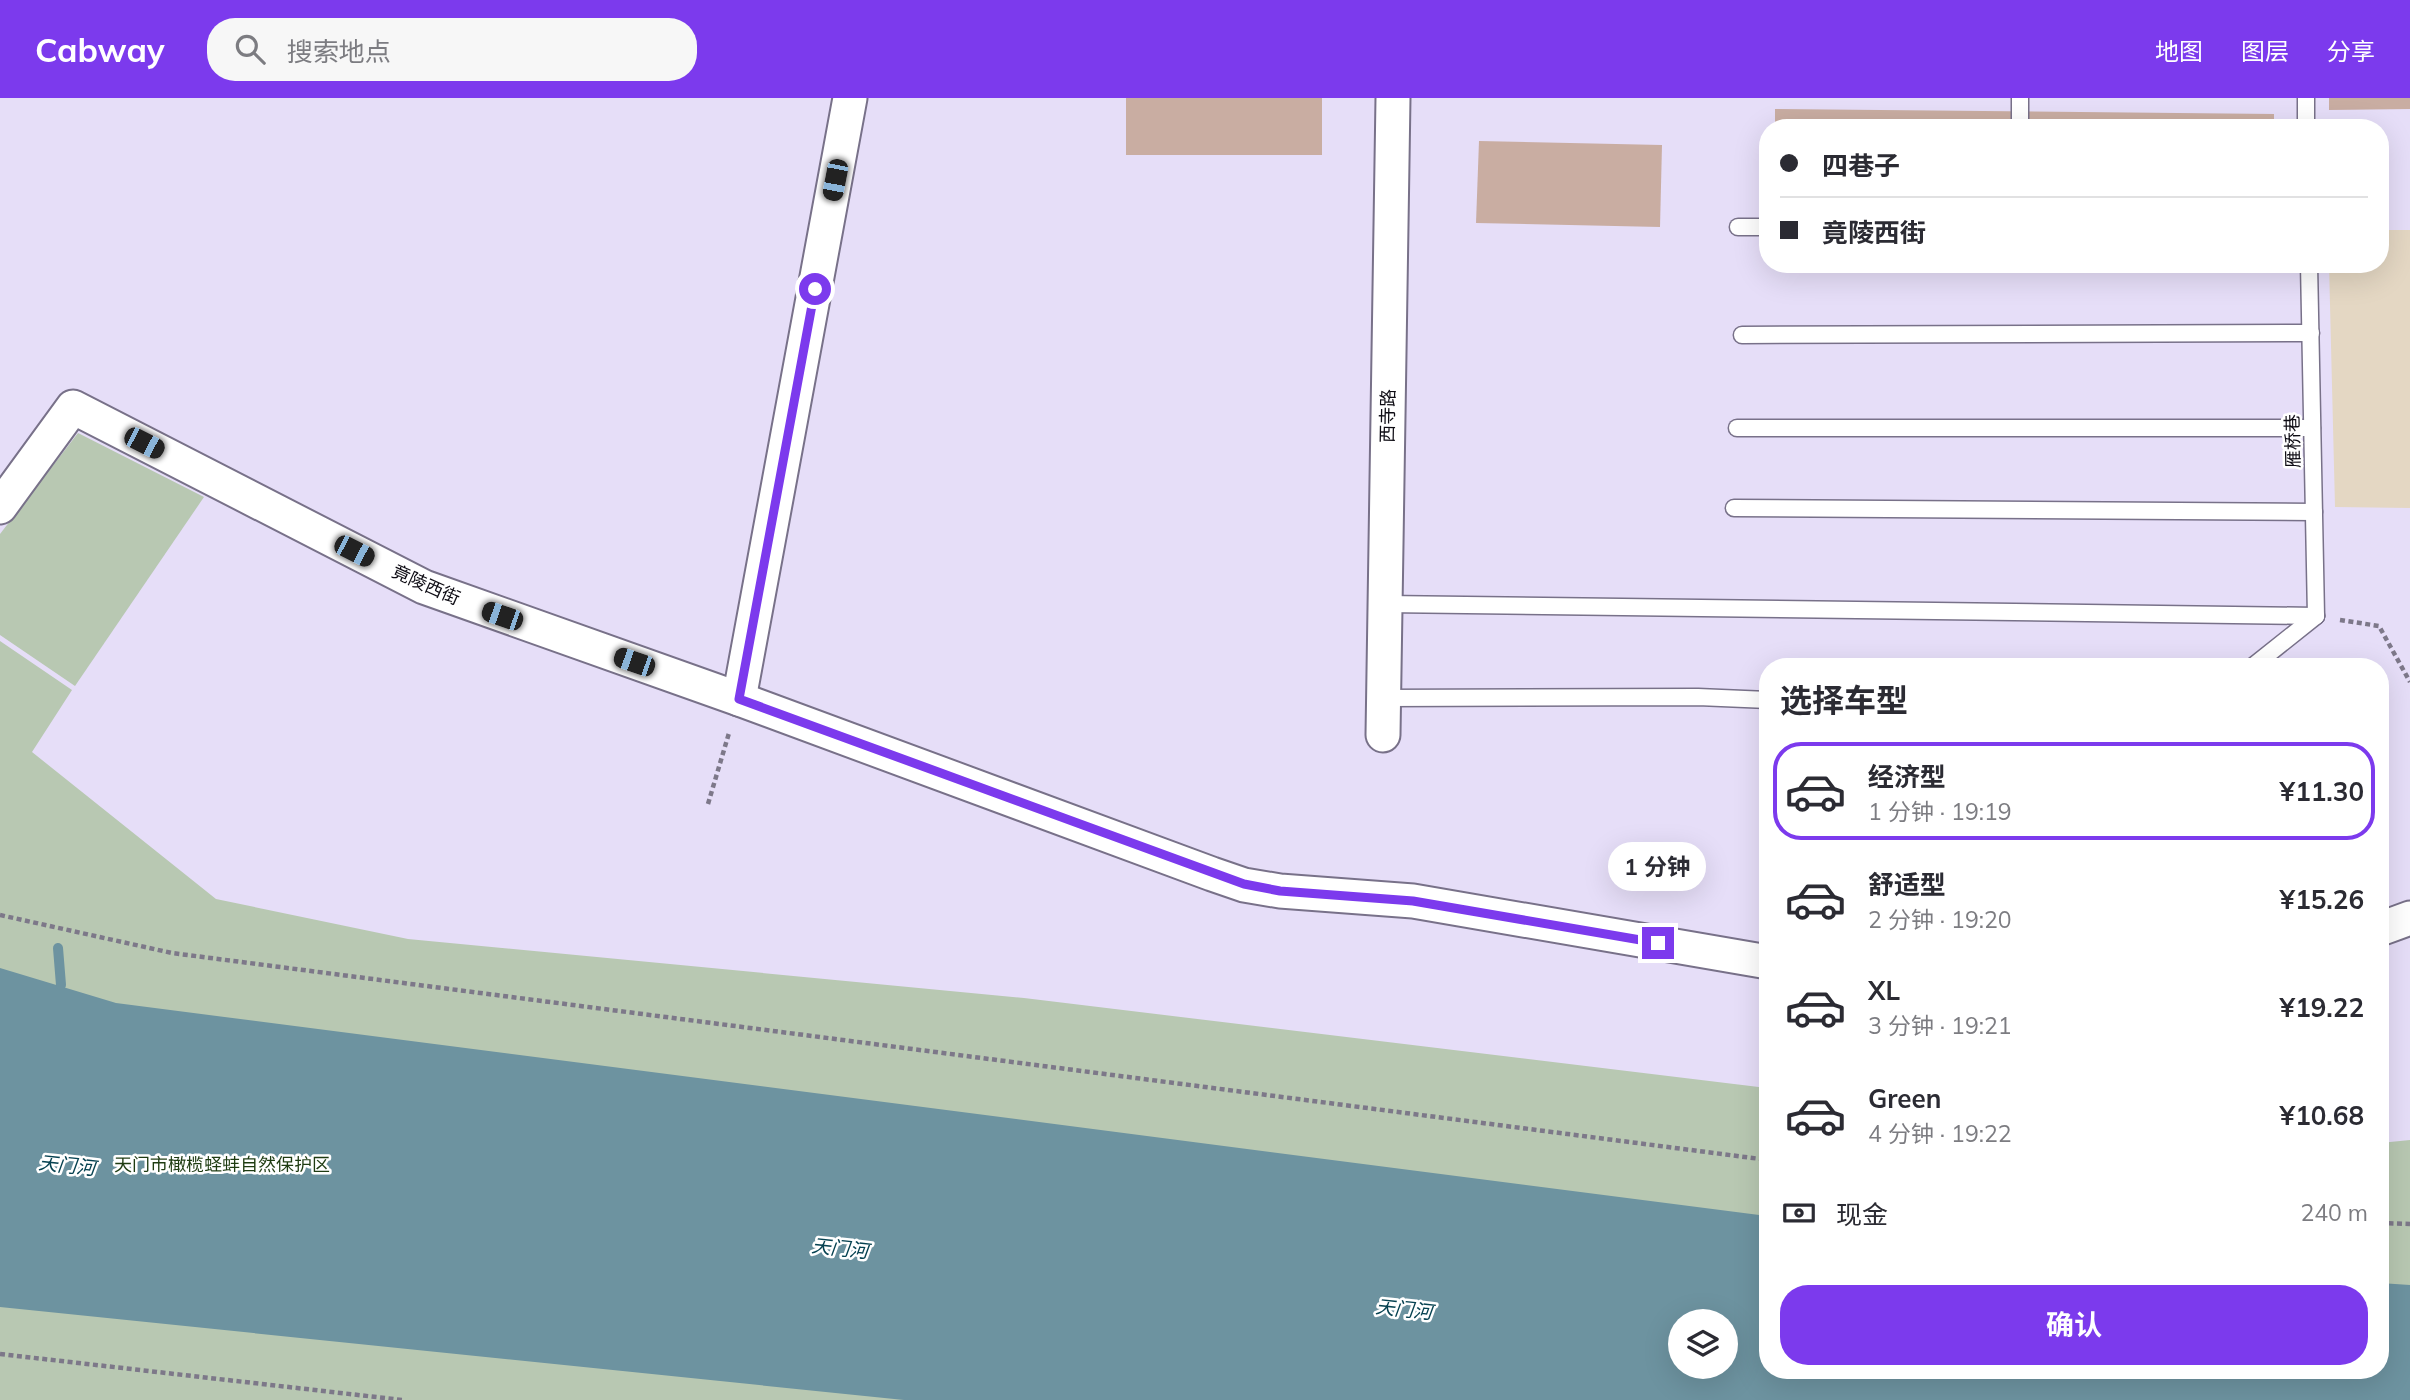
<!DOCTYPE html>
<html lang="zh">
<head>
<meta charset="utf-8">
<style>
  :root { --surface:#fff; --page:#f7f7f7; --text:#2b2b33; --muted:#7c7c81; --line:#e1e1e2; --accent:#7c3aed }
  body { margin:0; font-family:Mulish,"Noto Sans SC",sans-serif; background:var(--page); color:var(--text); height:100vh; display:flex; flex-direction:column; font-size:26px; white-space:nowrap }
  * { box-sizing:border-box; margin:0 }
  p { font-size:23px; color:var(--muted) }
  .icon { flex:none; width:38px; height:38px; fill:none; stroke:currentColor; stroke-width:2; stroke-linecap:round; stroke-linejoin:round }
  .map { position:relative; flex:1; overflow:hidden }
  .details { position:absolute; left:1759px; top:560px; width:630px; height:721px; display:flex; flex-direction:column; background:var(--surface); border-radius:28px; box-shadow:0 7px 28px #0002 }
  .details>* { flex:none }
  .banner { position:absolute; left:1759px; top:21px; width:630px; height:154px; border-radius:28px; box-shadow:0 7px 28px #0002; display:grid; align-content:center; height:154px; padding:0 21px; background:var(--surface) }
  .fabs { position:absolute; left:1668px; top:1211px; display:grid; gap:14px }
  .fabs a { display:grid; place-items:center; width:70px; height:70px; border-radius:50%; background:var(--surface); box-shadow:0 7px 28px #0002; font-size:35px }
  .end { position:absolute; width:32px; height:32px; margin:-16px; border:9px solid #7c3aed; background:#fff; box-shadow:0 0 0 4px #fff }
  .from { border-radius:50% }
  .bubble { position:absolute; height:49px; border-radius:24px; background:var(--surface); box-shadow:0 7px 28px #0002; font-size:23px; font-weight:700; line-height:49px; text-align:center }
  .car { position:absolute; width:21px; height:42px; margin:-21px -10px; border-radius:9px; box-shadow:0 0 5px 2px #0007; background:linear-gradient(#222 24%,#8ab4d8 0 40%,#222 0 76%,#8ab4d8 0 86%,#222 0) }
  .banner b { display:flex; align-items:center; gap:24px; height:66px; font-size:26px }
  .banner b+b { border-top:2px solid var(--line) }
  .banner i { width:18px; height:18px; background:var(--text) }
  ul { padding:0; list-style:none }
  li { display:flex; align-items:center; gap:21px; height:98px; margin:0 14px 10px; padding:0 7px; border:4px solid transparent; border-radius:28px }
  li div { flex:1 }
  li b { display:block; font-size:26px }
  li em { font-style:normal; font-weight:700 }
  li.current { border-color:var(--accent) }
  li>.icon { width:63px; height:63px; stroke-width:1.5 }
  h2 { padding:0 21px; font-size:32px; line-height:84px }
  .pay { display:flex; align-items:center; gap:18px; height:77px; padding:0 21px; font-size:26px }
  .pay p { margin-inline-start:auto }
  .action { display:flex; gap:14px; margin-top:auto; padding:14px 21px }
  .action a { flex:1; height:80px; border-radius:28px; background:var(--accent); color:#fff; font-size:28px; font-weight:700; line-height:80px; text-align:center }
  header { display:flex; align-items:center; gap:42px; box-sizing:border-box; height:98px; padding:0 35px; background:var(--accent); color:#fff }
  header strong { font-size:33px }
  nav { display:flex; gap:38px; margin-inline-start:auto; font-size:24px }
  .search { width:490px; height:63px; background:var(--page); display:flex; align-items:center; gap:18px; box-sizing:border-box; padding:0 24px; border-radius:28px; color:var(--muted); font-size:26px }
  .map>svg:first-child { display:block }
  .education { fill:#e4d7c3 }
  .green { fill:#b8c8b2; fill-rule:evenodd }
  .water { fill:#6d93a0; fill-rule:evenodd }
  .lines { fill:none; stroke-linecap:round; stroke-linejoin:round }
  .stream { stroke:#6d93a0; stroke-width:10 }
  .building { fill:#c9ada2 }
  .lane-casing { stroke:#787189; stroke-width:19 }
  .street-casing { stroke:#787189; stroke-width:37 }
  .path { stroke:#7d7889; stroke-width:4.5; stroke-dasharray:5 3.5; stroke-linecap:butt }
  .lane { stroke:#fff; stroke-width:16 }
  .street { stroke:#fff; stroke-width:33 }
  .route { stroke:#7c3aed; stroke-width:9 }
  .labels { text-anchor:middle; stroke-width:5; stroke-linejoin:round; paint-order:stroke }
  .street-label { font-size:18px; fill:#0d0b13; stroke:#fff }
  .park-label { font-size:18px; fill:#1e3b11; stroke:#fff }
  .water-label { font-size:19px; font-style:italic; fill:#064251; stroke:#fff }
</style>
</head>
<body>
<header>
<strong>Cabway</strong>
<div class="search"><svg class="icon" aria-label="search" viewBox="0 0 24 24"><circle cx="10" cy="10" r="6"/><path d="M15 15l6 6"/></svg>搜索地点</div>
<nav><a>地图</a><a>图层</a><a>分享</a></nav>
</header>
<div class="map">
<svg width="2410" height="1302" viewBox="0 0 2410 1302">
  <rect width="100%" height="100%" fill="#e6def8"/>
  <path class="education" d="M2380 132H2410V410L2335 409 2329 166H2380Z"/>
  <g class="green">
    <path d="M78 335 204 399 75 588 0 537V436Z"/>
    <path d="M0 543 72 592 32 654 216 801 408 841 1024 900 1767 990 1768 1272H2380V1045L2410 1042V1302H0ZM1680 1223H1726V1269H1680Z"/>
  </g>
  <path class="water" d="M0 870 116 905 1767 1118 1768 1272H2380V1185L2410 1187V1302H904L0 1209ZM1680 1223H1726V1269H1680Z"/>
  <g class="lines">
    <path class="stream" d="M58 850 61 887"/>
  </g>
  <g class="building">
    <rect x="1126" y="0" width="196" height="57"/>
    <path d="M2329 0H2410V11L2329 12Z"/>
    <path d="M1775 11 2274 16V30H1775Z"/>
    <path d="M1479 43 1662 47 1660 129 1476 125Z"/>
  </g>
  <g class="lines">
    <defs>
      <g id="lane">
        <path d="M2020 0V30"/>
        <path d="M2306 0V30"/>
        <path d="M1738 129H1768"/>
        <path d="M2309 166 2316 518"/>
        <path d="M1742 237 2311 235"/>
        <path d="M1737 330H2312"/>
        <path d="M1734 410 2314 414"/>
        <path d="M1385 506 2316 518"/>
        <path d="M2252 569 2316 518"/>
        <path d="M1384 600 1698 599 1768 602"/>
      </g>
      <g id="street">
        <path d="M0 409 73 309 424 489 739 601 1212 776 1244 787 1280 793 1413 803 1768 864"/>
        <path d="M739 601 850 0"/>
        <path d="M1383 637 1393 0"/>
        <path d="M2380 831 2410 820"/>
      </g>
    </defs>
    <use href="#lane" class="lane-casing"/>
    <use href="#street" class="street-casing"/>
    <g class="path">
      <path d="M2340 522 2379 528 2410 584"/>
      <path d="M708 706 729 635"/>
      <path d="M0 817 172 855 1768 1062"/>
      <path d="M2380 1125 2410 1126"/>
      <path d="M0 1256 402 1302"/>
    </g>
    <use href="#lane" class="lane"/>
    <use href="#street" class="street"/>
  </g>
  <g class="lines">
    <path class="route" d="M815 191 739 601 1244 786 1280 793 1413 803 1658 845"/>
  </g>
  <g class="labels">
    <g class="street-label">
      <text transform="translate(1388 318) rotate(-89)" y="6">西寺路</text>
      <text transform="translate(2293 343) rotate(-91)" y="6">雁桥巷</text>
      <text transform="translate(426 487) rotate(24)" y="6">竟陵西街</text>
    </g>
    <g class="park-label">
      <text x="222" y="1073">天门市橄榄蛏蚌自然保护区</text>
    </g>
    <g class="water-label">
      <text transform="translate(67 1067) rotate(6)" y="7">天门河</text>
      <text transform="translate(840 1150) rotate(6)" y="7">天门河</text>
      <text transform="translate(1404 1211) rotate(6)" y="7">天门河</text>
    </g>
  </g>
</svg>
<div class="fabs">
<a><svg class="icon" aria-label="layers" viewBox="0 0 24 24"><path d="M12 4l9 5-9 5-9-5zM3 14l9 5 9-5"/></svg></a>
</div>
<i class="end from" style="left:815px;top:191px"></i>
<i class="end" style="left:1658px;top:845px"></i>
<div class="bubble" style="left:1608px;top:744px;width:98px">1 分钟</div>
<i class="car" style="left:835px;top:82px;rotate:191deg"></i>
<i class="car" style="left:144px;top:345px;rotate:117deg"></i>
<i class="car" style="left:354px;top:453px;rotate:117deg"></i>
<i class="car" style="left:502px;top:518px;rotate:289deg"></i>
<i class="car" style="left:634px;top:564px;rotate:289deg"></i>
<div class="banner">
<b><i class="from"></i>四巷子</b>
<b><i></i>竟陵西街</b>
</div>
<section class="details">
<h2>选择车型</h2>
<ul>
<li class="current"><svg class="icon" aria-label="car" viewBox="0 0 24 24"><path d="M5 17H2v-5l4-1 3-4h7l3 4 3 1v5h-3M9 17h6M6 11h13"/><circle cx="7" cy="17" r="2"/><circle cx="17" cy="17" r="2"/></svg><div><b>经济型</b><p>1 分钟 · 19:19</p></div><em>¥11.30</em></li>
<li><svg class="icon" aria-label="car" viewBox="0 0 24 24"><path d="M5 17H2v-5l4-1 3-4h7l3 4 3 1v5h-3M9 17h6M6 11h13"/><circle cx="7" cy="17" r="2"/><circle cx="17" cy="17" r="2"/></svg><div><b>舒适型</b><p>2 分钟 · 19:20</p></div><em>¥15.26</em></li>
<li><svg class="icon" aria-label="car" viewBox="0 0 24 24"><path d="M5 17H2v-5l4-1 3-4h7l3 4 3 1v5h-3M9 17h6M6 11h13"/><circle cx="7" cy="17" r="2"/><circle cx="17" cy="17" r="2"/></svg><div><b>XL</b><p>3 分钟 · 19:21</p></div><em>¥19.22</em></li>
<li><svg class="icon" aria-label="car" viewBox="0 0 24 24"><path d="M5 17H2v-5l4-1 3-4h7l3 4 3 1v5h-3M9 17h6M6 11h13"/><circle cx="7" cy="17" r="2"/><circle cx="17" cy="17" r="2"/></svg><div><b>Green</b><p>4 分钟 · 19:22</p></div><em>¥10.68</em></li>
</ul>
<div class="pay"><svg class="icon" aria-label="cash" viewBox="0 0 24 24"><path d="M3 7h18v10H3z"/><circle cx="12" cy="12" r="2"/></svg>现金<p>240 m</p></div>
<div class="action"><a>确认</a></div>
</section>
</div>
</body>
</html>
